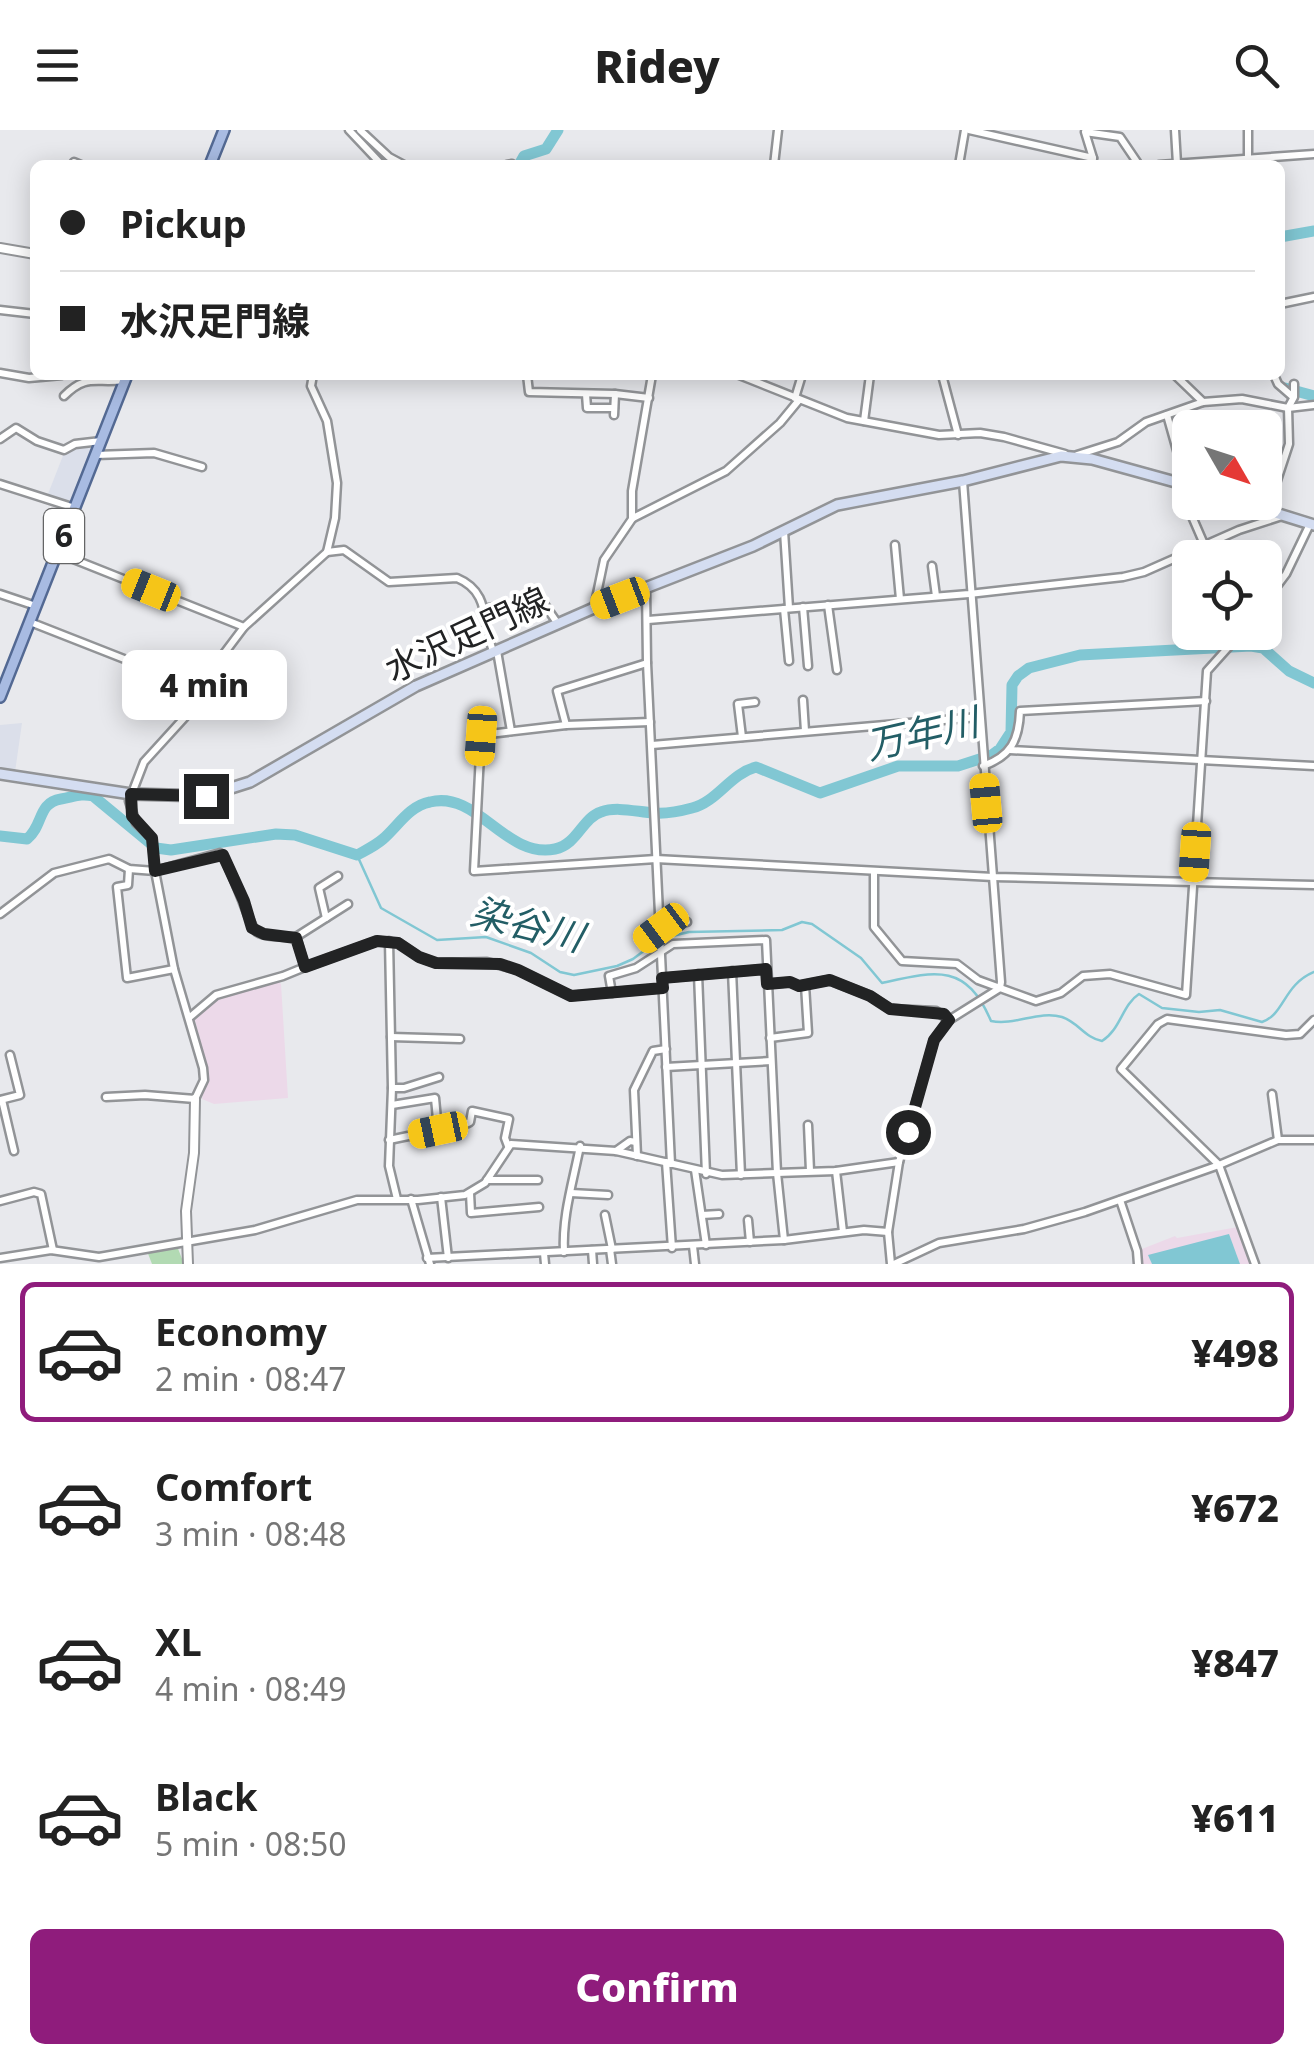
<!DOCTYPE html>
<html lang="en">
<head>
<meta charset="utf-8">
<style>
  :root { --surface:#fff; --page:#f6f6f6; --text:#222; --muted:#767676; --line:#e0e0e0; --accent:#8f1c7c }
  body { margin:0; font-family:"Noto Sans","Noto Sans JP",sans-serif; background:var(--page); color:var(--text); height:100vh; display:flex; flex-direction:column; font-size:38px; white-space:nowrap }
  * { box-sizing:border-box; margin:0 }
  p { font-size:32px; color:var(--muted) }
  .icon { flex:none; width:55px; height:55px; fill:none; stroke:currentColor; stroke-width:2; stroke-linecap:round; stroke-linejoin:round }
  .map { position:relative; height:1134px; overflow:hidden }
  .details { display:flex; flex-direction:column; background:var(--surface); flex:1 }
  .details>* { flex:none }
  .hud { position:absolute; left:30px; top:30px; width:1255px; height:220px; border-radius:15px; box-shadow:0 5px 25px #0003; display:grid; align-content:center; height:220px; padding:0 30px; background:var(--surface) }
  .needle { width:65px; rotate:129deg }
  .fabs { position:absolute; left:1172px; top:280px; display:grid; gap:20px }
  .fabs a { display:grid; place-items:center; width:110px; height:110px; border-radius:15px; background:var(--surface); box-shadow:0 5px 25px #0003; font-size:50px }
  .end { position:absolute; width:45px; height:45px; margin:-22px; border:12px solid #222324; background:#fff; box-shadow:0 0 0 5px #fff }
  .from { border-radius:50% }
  .bubble { position:absolute; height:70px; border-radius:15px; background:var(--surface); box-shadow:0 5px 25px #0003; font-size:32px; font-weight:800; line-height:70px; text-align:center }
  .car { position:absolute; width:30px; height:60px; margin:-30px -15px; border-radius:12px; box-shadow:0 0 8px 2px #0007; background:linear-gradient(#f5c518 24%,#345 0 40%,#f5c518 0 76%,#345 0 86%,#f5c518 0) }
  .hud b { display:flex; align-items:center; gap:35px; height:95px; font-size:38px }
  .hud b+b { border-top:2px solid var(--line) }
  .hud i { width:25px; height:25px; background:var(--text) }
  ul { padding:18px 0 0; list-style:none }
  li { display:flex; align-items:center; gap:30px; height:140px; margin:0 20px 15px; padding:0 10px; border:5px solid transparent; border-radius:15px }
  li div { flex:1 }
  li b { display:block; font-size:38px }
  li em { font-style:normal; font-weight:800 }
  li.on { border-color:var(--accent) }
  li>.icon { width:90px; height:90px; stroke-width:1.5 }
  .cta { display:flex; gap:20px; margin-top:auto; padding:20px 30px }
  .cta a { flex:1; height:115px; border-radius:15px; background:var(--accent); color:#fff; font-size:40px; font-weight:800; line-height:115px; text-align:center }
  header { display:flex; justify-content:space-between; align-items:center; height:130px; padding:0 30px; background:var(--surface); font-size:45px; font-weight:800 }
  .map>svg:first-child { display:block }
  .built { fill:#dbdfea }
  .industrial { fill:#ecd9e9 }
  .green { fill:#b2dab3 }
  .water { fill:#81c7d3 }
  .lines { fill:none; stroke-linecap:round; stroke-linejoin:round }
  .stream { stroke:#81c7d3; stroke-width:2.5 }
  .river { stroke:#81c7d3; stroke-width:11 }
  .minor-casing { stroke:#929497; stroke-width:11 }
  .tertiary-casing { stroke:#929497; stroke-width:12 }
  .secondary-casing { stroke:#929497; stroke-width:14 }
  .primary-casing { stroke:#536993; stroke-width:14 }
  .minor { stroke:#fff; stroke-width:6 }
  .tertiary { stroke:#fff; stroke-width:8 }
  .secondary { stroke:#d4ddf1; stroke-width:9 }
  .primary { stroke:#a8bbe2; stroke-width:9 }
  .route { stroke:#222324; stroke-width:12 }
  .labels { text-anchor:middle; stroke-width:8; stroke-linejoin:round; paint-order:stroke }
  .shield { fill:#fff; stroke:#646566; stroke-width:2.5 }
  .shield-label { font-size:32px; font-weight:bold; fill:#222324 }
  .street-label { font-size:35px; fill:#222324; stroke:#fff }
  .water-label { font-size:38px; font-style:italic; fill:#235e66; stroke:#fff }
</style>
</head>
<body>
<header><svg class="icon" aria-label="menu" viewBox="0 0 24 24"><path d="M4 6h16M4 12h16M4 18h16"/></svg>Ridey<svg class="icon" aria-label="search" viewBox="0 0 24 24"><circle cx="10" cy="10" r="6"/><path d="M15 15l6 6"/></svg></header>
<div class="map">
<svg width="1314" height="1134" viewBox="0 0 1314 1134">
  <rect width="100%" height="100%" fill="#e8e9ed"/>
  <g class="built">
    <path d="M95 314 72 372 48 364 64 323 76 316Z"/>
    <path d="M22 593 15 642 0 639V595Z"/>
  </g>
  <g class="industrial">
    <path d="M278 851 281 854 288 968 214 974 202 969 207 938 194 886 216 867Z"/>
    <path d="M1238 1097 1251 1134H1143L1142 1119 1175 1106 1177 1108Z"/>
  </g>
  <path class="green" d="M177 1116 184 1134H152L147 1121Z"/>
  <path class="water" d="M1229 1104 1240 1134H1152L1148 1125Z"/>
  <g class="lines">
    <g class="stream">
      <path d="M357 725 381 778 437 810 486 807 531 823 560 842 574 845 617 836 633 829 657 811"/>
      <path d="M664 808 689 802 782 800 802 792 812 794 861 828 882 853C935 841 966 832 991 891 1015 896 1039 880 1062 887 1078 892 1085 908 1102 911 1121 899 1122 875 1139 864L1162 878 1199 882 1220 880 1262 892C1285 884 1283 855 1314 842"/>
    </g>
    <g class="river">
      <path d="M519 35 524 26 546 19 558 0"/>
      <path d="M1280 107 1314 101"/>
      <path d="M1285 258 1314 266"/>
      <path d="M0 706 27 709C44 695 37 673 61 669 74 667 80 663 93 666L156 718 171 720 276 704 295 705 357 725C366 720 375 716 383 709 398 696 409 676 430 672 478 660 505 729 555 719 578 714 582 688 601 682 617 676 637 682 654 683 666 684 681 681 692 678 717 672 730 644 756 637L820 663 898 636H958L992 625 1000 619 1011 602 1012 555 1018 546 1029 538 1080 525 1251 516 1263 518 1289 541 1314 553"/>
    </g>
    <defs>
      <g id="minor">
        <path d="M349 0 382 35"/>
        <path d="M360 0 389 27 404 35"/>
        <path d="M969 0 1093 28 1092 35"/>
        <path d="M1175 0 1177 34"/>
        <path d="M1248 0V27"/>
        <path d="M1093 28 1085 2 1120 7 1139 35"/>
        <path d="M74 32 81 35"/>
        <path d="M507 35 512 34"/>
        <path d="M774 35 778 0"/>
        <path d="M959 35 965 0"/>
        <path d="M1159 35 1314 24"/>
        <path d="M1280 174 1314 167"/>
        <path d="M0 180 35 184"/>
        <path d="M0 243 29 248 62 245"/>
        <path d="M527 245 529 262 615 264 649 268"/>
        <path d="M739 245 847 288 939 305 980 303 1004 307 1065 324"/>
        <path d="M942 245 958 305"/>
        <path d="M1175 245 1203 272"/>
        <path d="M1274 245 1278 254 1293 267"/>
        <path d="M586 264 587 278H614"/>
        <path d="M64 266C87 243 96 254 124 250"/>
        <path d="M795 268 802 245"/>
        <path d="M1186 279 1190 298"/>
        <path d="M614 285 615 264"/>
        <path d="M1167 285 1178 324 1181 361 1210 428"/>
        <path d="M864 291 870 245"/>
        <path d="M0 309 16 298 37 311 64 320 75 314 101 311"/>
        <path d="M96 325 154 323 202 337"/>
        <path d="M1077 325 1118 312 1146 292 1203 272 1242 269 1288 278 1314 275"/>
        <path d="M1179 328 1190 325"/>
        <path d="M0 354 75 378"/>
        <path d="M1267 381 1289 314 1288 278 1294 267V254"/>
        <path d="M633 388 726 341 780 293 799 270"/>
        <path d="M784 401 789 478"/>
        <path d="M895 415 900 469"/>
        <path d="M327 422 344 420 389 452 457 448C491 462 482 493 493 521"/>
        <path d="M58 423 244 497"/>
        <path d="M932 436 936 466"/>
        <path d="M646 457 647 533 671 1034"/>
        <path d="M0 464 36 476"/>
        <path d="M1265 472 1286 444 1310 394"/>
        <path d="M828 475 837 540"/>
        <path d="M803 477 808 536"/>
        <path d="M594 478 604 430 632 389V361L652 245"/>
        <path d="M484 479 540 468 558 494"/>
        <path d="M784 479 789 531"/>
        <path d="M648 490 969 464 1123 447 1144 442 1239 400 1282 386"/>
        <path d="M30 492 198 558"/>
        <path d="M497 521 511 601"/>
        <path d="M803 570 805 601"/>
        <path d="M650 592 566 595 481 605 474 741 656 729 993 747 1314 755"/>
        <path d="M566 595 557 561 647 533"/>
        <path d="M742 607 738 574 755 572"/>
        <path d="M652 615 979 587"/>
        <path d="M1010 620 1314 636"/>
        <path d="M983 636C1011 626 1019 610 1020 581L1206 571"/>
        <path d="M129 739 128 755 117 757 127 848 174 839"/>
        <path d="M874 742V797L902 831 957 834 978 850 1036 871 1061 863 1083 846 1110 844 1186 865 1207 541 1242 502"/>
        <path d="M0 784 54 743 109 729 129 739 155 741 220 723C233 737 249 797 257 802 266 808 285 806 296 807L305 837 377 811 399 813 419 827 436 833 487 832 518 840 571 866 663 858"/>
        <path d="M326 788 319 758 338 746"/>
        <path d="M296 807 348 774"/>
        <path d="M389 811 392 958 389 1036 397 1069"/>
        <path d="M642 812 661 798 687 792"/>
        <path d="M732 841 741 1045"/>
        <path d="M698 844 706 1044"/>
        <path d="M663 848 766 839"/>
        <path d="M767 854 790 852 799 856 829 850 871 866 890 879 936 881 949 890"/>
        <path d="M612 863 609 846 636 838 673 814 766 810 777 1043 784 1110"/>
        <path d="M190 887 216 865 283 846 305 837"/>
        <path d="M391 907 460 909"/>
        <path d="M770 908 808 903 805 855"/>
        <path d="M666 937 771 931"/>
        <path d="M392 958H404L439 947"/>
        <path d="M1272 964 1278 1010"/>
        <path d="M106 967 145 965 195 969 204 950 203 938 174 839 155 741 152 708 136 693 129 671 144 632 185 587 198 558 244 497 327 422 335 388 337 353 327 291 311 256 313 245"/>
        <path d="M0 970 20 965 10 925"/>
        <path d="M2 970 14 1021"/>
        <path d="M392 975 435 968 438 1000"/>
        <path d="M808 995 810 1041"/>
        <path d="M389 1010 466 994 470 992 472 981 509 989 505 1008 508 1016"/>
        <path d="M616 1021 630 1011 636 1012"/>
        <path d="M637 1026 634 960 653 921 666 919"/>
        <path d="M666 1032 672 1118"/>
        <path d="M695 1040 706 1115"/>
        <path d="M836 1041 843 1102"/>
        <path d="M487 1050H538"/>
        <path d="M470 1063 471 1083 539 1077"/>
        <path d="M571 1063 608 1065"/>
        <path d="M441 1067 448 1128"/>
        <path d="M411 1069 430 1134"/>
        <path d="M1120 1070 1137 1121 1138 1134"/>
        <path d="M0 1071 34 1062 41 1064 53 1120"/>
        <path d="M605 1085 612 1119"/>
        <path d="M702 1085 719 1084"/>
        <path d="M748 1090 750 1112"/>
        <path d="M693 1116 695 1134"/>
        <path d="M610 1119 612 1134"/>
        <path d="M592 1120 593 1134"/>
        <path d="M564 1122C562 1086 573 1052 580 1016"/>
        <path d="M544 1123 545 1134"/>
        <path d="M0 1128 51 1120 99 1127 255 1100 357 1070H418L465 1065 485 1053 511 1014 616 1021 722 1045 836 1041 899 1032"/>
        <path d="M427 1128 784 1110 864 1100 888 1102"/>
        <path d="M891 1134 888 1102 899 1032 934 910 949 890 1000 858 1001 852 963 351"/>
        <path d="M894 1134 939 1113 1024 1099 1085 1082 1219 1035 1278 1010H1314"/>
        <path d="M1255 1134 1219 1035 1121 939 1158 894 1167 889 1286 905 1300 904 1314 890"/>
      </g>
      <g id="tertiary">
        <path d="M0 118 35 124"/>
        <path d="M188 1134 186 1081 194 1023 195 969"/>
      </g>
      <g id="secondary">
        <path d="M1240 372 1314 395"/>
        <path d="M0 644 131 664 206 666 250 652 416 556 594 478 753 416 837 375 963 351 1061 326 1092 329 1190 356"/>
      </g>
      <g id="primary">
        <path d="M210 35 224 0"/>
        <path d="M0 567 127 245"/>
      </g>
    </defs>
    <use href="#minor" class="minor-casing"/>
    <use href="#tertiary" class="tertiary-casing"/>
    <use href="#secondary" class="secondary-casing"/>
    <use href="#primary" class="primary-casing"/>
    <use href="#minor" class="minor"/>
    <use href="#tertiary" class="tertiary"/>
    <use href="#secondary" class="secondary"/>
    <use href="#primary" class="primary"/>
  </g>
  <g class="lines">
    <path class="route" d="M206 666 131 664 132 686 152 708 155 741 223 725 244 771 252 798 264 804 296 808 305 837 377 811 398 813 419 827 436 833 500 834 518 840 571 866 663 858 662 848 766 839 767 854 790 852 799 856 830 850 870 866 890 879 944 884 949 890 934 910 908 1002"/>
  </g>
  <g class="labels">
    <rect class="shield" x="44" y="379" width="40" height="54" rx="8"/>
    <g class="shield-label">
      <text x="64" y="417">6</text>
    </g>
    <g class="street-label">
      <text transform="translate(467 505) rotate(-25)" y="12">水沢足門線</text>
    </g>
    <g class="water-label">
      <text transform="translate(922 604) rotate(-13)" y="13">万年川</text>
      <text transform="translate(527 795) rotate(14)" y="13">染谷川</text>
    </g>
  </g>
</svg>
<div class="fabs">
<a><svg class="needle" viewBox="-14 -14 28 28"><path d="M0-13l5 13h-10z" fill="#e53935"/><path d="M0 13l5-13h-10z" fill="#767676"/></svg></a>
<a><svg class="icon" aria-label="locate" viewBox="0 0 24 24"><circle cx="12" cy="12" r="6"/><path d="M12 2v4M12 18v4M2 12h4M18 12h4"/></svg></a>
</div>
<i class="end from" style="left:908px;top:1002px"></i>
<i class="end" style="left:206px;top:666px"></i>
<div class="bubble" style="left:122px;top:520px;width:165px">4 min</div>
<i class="car" style="left:151px;top:460px;rotate:292deg"></i>
<i class="car" style="left:620px;top:468px;rotate:249deg"></i>
<i class="car" style="left:481px;top:606px;rotate:184deg"></i>
<i class="car" style="left:986px;top:673px;rotate:355deg"></i>
<i class="car" style="left:1195px;top:722px;rotate:184deg"></i>
<i class="car" style="left:661px;top:798px;rotate:233deg"></i>
<i class="car" style="left:438px;top:1000px;rotate:258deg"></i>
<div class="hud">
<b><i class="from"></i>Pickup</b>
<b><i></i>水沢足門線</b>
</div>
</div>
<section class="details">
<ul>
<li class="on"><svg class="icon" aria-label="car" viewBox="0 0 24 24"><path d="M5 17H2v-5l4-1 3-4h7l3 4 3 1v5h-3M9 17h6M6 11h13"/><circle cx="7" cy="17" r="2"/><circle cx="17" cy="17" r="2"/></svg><div><b>Economy</b><p>2 min · 08:47</p></div><em>¥498</em></li>
<li><svg class="icon" aria-label="car" viewBox="0 0 24 24"><path d="M5 17H2v-5l4-1 3-4h7l3 4 3 1v5h-3M9 17h6M6 11h13"/><circle cx="7" cy="17" r="2"/><circle cx="17" cy="17" r="2"/></svg><div><b>Comfort</b><p>3 min · 08:48</p></div><em>¥672</em></li>
<li><svg class="icon" aria-label="car" viewBox="0 0 24 24"><path d="M5 17H2v-5l4-1 3-4h7l3 4 3 1v5h-3M9 17h6M6 11h13"/><circle cx="7" cy="17" r="2"/><circle cx="17" cy="17" r="2"/></svg><div><b>XL</b><p>4 min · 08:49</p></div><em>¥847</em></li>
<li><svg class="icon" aria-label="car" viewBox="0 0 24 24"><path d="M5 17H2v-5l4-1 3-4h7l3 4 3 1v5h-3M9 17h6M6 11h13"/><circle cx="7" cy="17" r="2"/><circle cx="17" cy="17" r="2"/></svg><div><b>Black</b><p>5 min · 08:50</p></div><em>¥611</em></li>
</ul>
<div class="cta"><a>Confirm</a></div>
</section>
</body>
</html>
